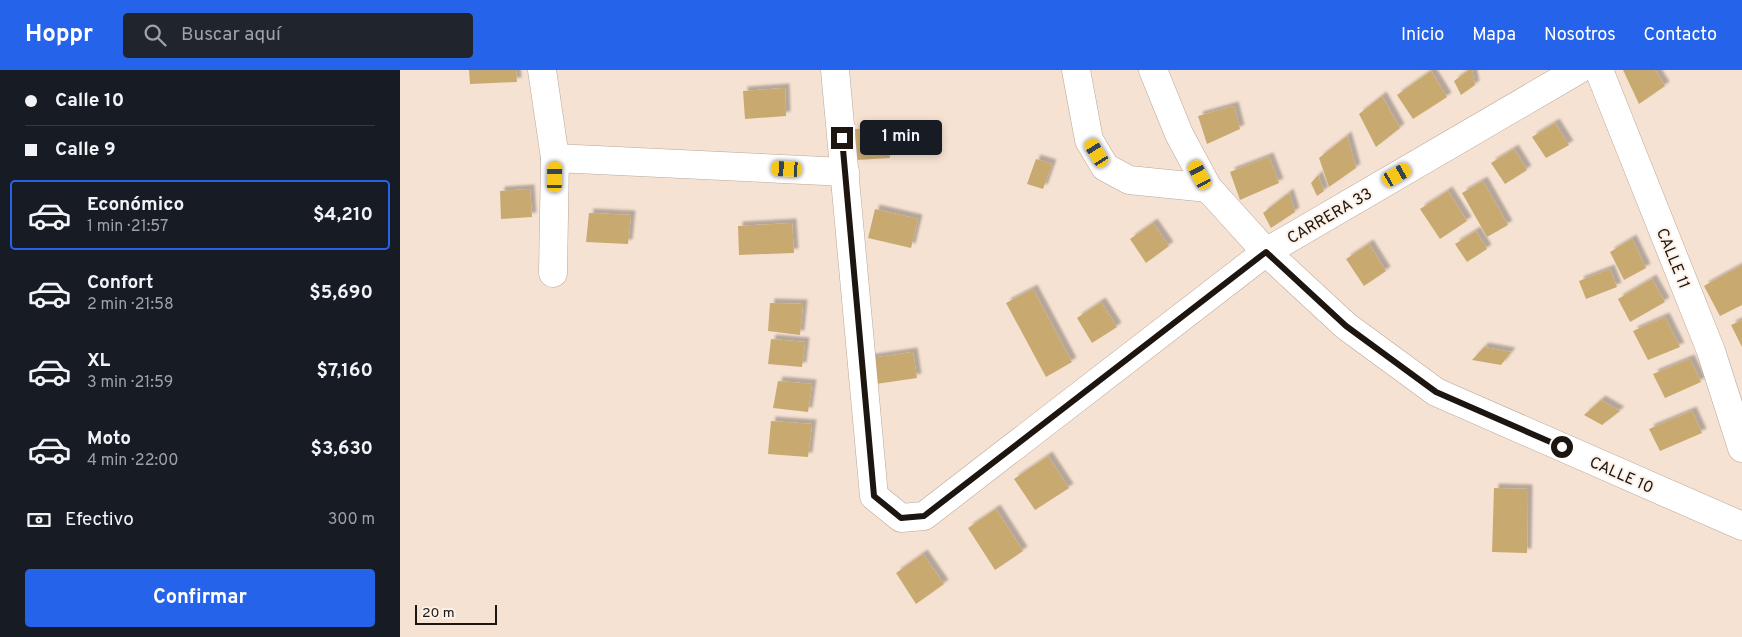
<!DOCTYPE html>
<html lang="es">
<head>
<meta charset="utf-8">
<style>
  :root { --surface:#171b24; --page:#20242c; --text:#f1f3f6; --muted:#9ea1a6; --line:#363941; --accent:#2563eb }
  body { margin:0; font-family:Overpass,sans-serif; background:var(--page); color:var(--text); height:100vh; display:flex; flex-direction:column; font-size:19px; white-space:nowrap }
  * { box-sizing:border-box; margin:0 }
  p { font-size:16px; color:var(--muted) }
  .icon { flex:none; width:28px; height:28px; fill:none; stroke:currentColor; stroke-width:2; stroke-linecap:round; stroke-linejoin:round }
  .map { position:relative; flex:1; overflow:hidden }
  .side { display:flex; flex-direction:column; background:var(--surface); width:400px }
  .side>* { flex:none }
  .guide { display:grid; align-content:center; height:110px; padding:0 25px; background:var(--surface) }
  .scale { position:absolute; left:15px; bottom:12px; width:82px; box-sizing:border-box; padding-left:5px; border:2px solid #1c1510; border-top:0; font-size:14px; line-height:18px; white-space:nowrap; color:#1c1510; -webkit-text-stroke:4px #fdf1e7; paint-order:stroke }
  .end { position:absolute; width:22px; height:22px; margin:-11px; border:6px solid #1c1510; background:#fff; box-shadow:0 0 0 2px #fff }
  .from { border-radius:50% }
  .bubble { position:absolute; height:35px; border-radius:5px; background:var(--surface); box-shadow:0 2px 8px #0003; font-size:16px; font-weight:700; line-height:35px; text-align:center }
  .car { position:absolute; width:15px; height:30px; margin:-15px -8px; border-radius:6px; box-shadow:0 0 4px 1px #0007; background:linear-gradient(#f5c518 24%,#345 0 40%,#f5c518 0 76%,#345 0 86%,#f5c518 0) }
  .guide b { display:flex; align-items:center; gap:18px; height:48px; font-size:19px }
  .guide b+b { border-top:1px solid var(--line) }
  .guide i { width:12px; height:12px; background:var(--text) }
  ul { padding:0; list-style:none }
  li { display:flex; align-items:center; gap:15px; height:70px; margin:0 10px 8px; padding:0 15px; border:2px solid transparent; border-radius:5px }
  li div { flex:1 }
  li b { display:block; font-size:19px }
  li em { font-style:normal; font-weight:700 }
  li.selected { border-color:var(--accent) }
  li>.icon { width:45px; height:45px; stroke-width:1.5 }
  .pay { display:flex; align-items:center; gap:12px; height:55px; padding:0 25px; font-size:19px }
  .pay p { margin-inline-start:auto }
  .button { display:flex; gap:10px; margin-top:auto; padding:10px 25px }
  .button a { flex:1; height:58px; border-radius:5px; background:var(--accent); color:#fff; font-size:20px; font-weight:700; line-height:58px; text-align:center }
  header { display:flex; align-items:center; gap:30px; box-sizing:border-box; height:70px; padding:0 25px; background:var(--accent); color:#fff }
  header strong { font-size:24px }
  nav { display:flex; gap:28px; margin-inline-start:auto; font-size:18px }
  .search { width:350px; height:45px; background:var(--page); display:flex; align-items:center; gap:12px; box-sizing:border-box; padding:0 18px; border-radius:5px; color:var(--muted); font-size:19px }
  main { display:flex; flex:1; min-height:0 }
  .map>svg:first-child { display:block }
  .building { fill:#c8aa6f; filter:url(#shadow) }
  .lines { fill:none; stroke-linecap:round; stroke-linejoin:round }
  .minor-casing { stroke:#baa798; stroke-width:29 }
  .minor { stroke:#fff; stroke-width:28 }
  .route { stroke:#1c1510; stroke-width:6 }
  .labels { text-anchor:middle; stroke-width:4; stroke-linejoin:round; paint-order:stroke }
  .street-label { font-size:16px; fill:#1c1510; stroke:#fdf1e7 }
</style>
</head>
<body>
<header>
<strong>Hoppr</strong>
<div class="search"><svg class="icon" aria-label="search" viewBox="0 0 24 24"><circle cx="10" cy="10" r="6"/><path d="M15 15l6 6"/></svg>Buscar aquí</div>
<nav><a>Inicio</a><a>Mapa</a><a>Nosotros</a><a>Contacto</a></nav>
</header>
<main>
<section class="side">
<div class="guide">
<b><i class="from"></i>Calle 10</b>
<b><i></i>Calle 9</b>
</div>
<ul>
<li class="selected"><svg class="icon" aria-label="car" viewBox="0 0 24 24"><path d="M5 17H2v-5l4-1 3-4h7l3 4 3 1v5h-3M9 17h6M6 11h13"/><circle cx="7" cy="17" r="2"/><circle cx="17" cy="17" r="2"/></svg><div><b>Económico</b><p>1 min · 21:57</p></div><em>$4,210</em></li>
<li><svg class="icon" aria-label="car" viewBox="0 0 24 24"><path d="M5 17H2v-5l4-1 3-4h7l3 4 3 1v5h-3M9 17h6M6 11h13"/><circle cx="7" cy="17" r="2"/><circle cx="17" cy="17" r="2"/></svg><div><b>Confort</b><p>2 min · 21:58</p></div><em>$5,690</em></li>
<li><svg class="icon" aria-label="car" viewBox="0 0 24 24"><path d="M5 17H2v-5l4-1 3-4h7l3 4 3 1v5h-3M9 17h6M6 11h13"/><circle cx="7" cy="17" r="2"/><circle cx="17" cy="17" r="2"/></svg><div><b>XL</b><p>3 min · 21:59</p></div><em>$7,160</em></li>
<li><svg class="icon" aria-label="car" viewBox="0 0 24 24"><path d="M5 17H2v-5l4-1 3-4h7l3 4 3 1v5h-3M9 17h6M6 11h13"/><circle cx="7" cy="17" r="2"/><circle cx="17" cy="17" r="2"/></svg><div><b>Moto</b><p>4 min · 22:00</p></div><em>$3,630</em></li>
</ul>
<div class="pay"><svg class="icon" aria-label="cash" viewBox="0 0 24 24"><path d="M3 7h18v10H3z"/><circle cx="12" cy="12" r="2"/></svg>Efectivo<p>300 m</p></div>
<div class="button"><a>Confirmar</a></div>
</section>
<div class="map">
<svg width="1342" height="567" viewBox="0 0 1342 567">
  <defs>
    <filter id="shadow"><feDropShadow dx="4.5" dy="-4.5" stdDeviation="1" flood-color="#0004"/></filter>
  </defs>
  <rect width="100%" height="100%" fill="#f6e2d2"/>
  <g class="building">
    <path d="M69 0H116L117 12 70 14Z"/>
    <path d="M1069 0H1072L1075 15 1061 25 1054 11Z"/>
    <path d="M1223 0H1255L1265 16 1239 34Z"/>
    <path d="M1031 1 1047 27 1013 49 997 25Z"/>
    <path d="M385 18 386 46 345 49 343 21Z"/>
    <path d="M982 26 1000 58 976 77 959 44Z"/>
    <path d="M834 36 840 59 807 74 798 46Z"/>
    <path d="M1155 53 1169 75 1146 88 1132 67Z"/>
    <path d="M489 57 490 88 457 90 455 59Z"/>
    <path d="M947 66 956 98 929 117 919 88Z"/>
    <path d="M1114 79 1127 100 1105 114 1091 93Z"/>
    <path d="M869 87 879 113 840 130 830 102Z"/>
    <path d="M636 89 652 94 643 119 627 114Z"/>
    <path d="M918 105 924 121 917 126 911 113Z"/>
    <path d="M1083 111 1108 155 1087 167 1062 123Z"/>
    <path d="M130 119 132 147 101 149 100 121Z"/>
    <path d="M1048 121 1067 151 1040 169 1020 139Z"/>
    <path d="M889 123 895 142 871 158 863 143Z"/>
    <path d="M475 139 518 149 511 178 468 168Z"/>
    <path d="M189 143 231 145 228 174 186 172Z"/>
    <path d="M392 153 394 183 339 185 338 156Z"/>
    <path d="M753 153 769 176 746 193 730 169Z"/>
    <path d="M1076 161 1087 179 1067 192 1055 174Z"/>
    <path d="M1232 169 1246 198 1224 210 1210 182Z"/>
    <path d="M969 174 986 201 964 216 946 189Z"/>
    <path d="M1342 195V235L1320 246 1304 216Z"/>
    <path d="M1210 199 1217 217 1186 229 1179 211Z"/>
    <path d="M1252 209 1265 232 1230 252 1218 229Z"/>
    <path d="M633 219 672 292 646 307 606 233Z"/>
    <path d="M701 232 717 257 692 273 677 248Z"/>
    <path d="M370 233 403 234 400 265 368 261Z"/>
    <path d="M1265 247 1280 277 1248 290 1233 261Z"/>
    <path d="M1342 250V277L1331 255Z"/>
    <path d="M371 269 405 272 402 297 368 294Z"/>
    <path d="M1084 277 1111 282 1101 295 1072 290Z"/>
    <path d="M513 282 517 308 469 315 465 289Z"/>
    <path d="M1290 289 1301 312 1265 328 1253 304Z"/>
    <path d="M378 311 412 314 408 342 373 338Z"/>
    <path d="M1201 330 1220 341 1202 355 1184 345Z"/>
    <path d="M1292 341 1302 363 1260 381 1249 359Z"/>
    <path d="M371 351 412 354 408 387 368 384Z"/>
    <path d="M648 386 669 418 635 440 614 409Z"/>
    <path d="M1094 418 1128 419 1127 483 1092 482Z"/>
    <path d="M596 439 623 481 595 500 568 458Z"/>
    <path d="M523 484 544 514 516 534 496 503Z"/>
  </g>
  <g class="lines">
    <defs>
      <g id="minor">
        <path d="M142 0 155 88 153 203"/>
        <path d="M435 0 474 426 501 448 524 446 866 182 1178 0"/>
        <path d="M676 0 689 70 705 97 729 110 808 118"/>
        <path d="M753 0 779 64 808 118 866 182 946 256 1036 322 1342 456"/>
        <path d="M1199 0 1311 281 1342 378"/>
        <path d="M155 88 445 102"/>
      </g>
    </defs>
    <use href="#minor" class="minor-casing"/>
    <use href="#minor" class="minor"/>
  </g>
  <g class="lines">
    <path class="route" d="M442 68 474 426 501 448 524 446 866 182 946 256 1036 322 1162 377"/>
  </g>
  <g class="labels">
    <g class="street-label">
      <text transform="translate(929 145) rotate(-30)" y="6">CARRERA 33</text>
      <text transform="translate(1274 188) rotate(68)" y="6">CALLE 11</text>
      <text transform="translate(1222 404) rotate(24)" y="6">CALLE 10</text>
    </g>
  </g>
</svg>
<div class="scale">20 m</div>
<i class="end from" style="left:1162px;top:377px"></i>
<i class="end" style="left:442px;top:68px"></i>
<div class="bubble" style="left:460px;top:50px;width:82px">1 min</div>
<i class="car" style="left:697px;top:83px;rotate:328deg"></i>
<i class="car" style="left:387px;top:99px;rotate:273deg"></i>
<i class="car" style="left:800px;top:105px;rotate:332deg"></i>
<i class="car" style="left:997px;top:105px;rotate:60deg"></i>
<i class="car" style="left:155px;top:107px;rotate:1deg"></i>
</div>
</main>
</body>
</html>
